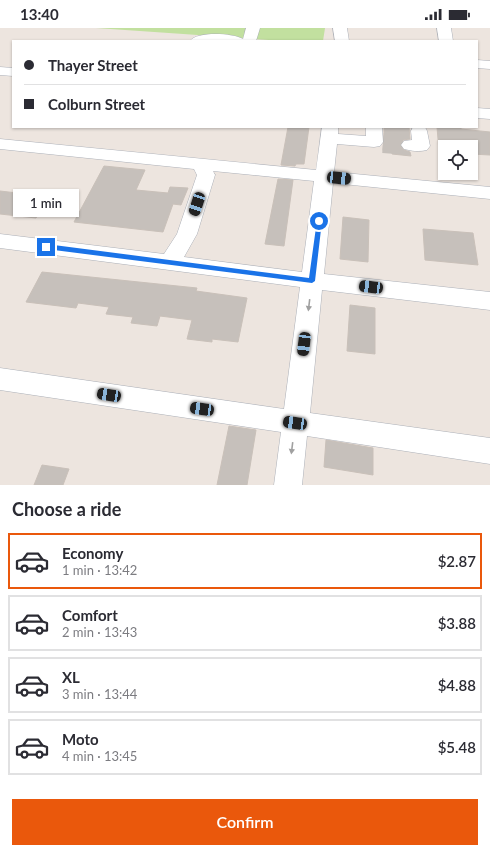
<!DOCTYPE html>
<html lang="en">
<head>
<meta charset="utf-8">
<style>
  :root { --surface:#fff; --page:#f2f2f3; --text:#2b2b33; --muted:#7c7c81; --line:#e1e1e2; --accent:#ea580c }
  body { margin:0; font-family:Lato,sans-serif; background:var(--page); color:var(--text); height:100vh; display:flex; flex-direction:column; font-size:15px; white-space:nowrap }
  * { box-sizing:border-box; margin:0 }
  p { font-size:13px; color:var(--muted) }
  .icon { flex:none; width:22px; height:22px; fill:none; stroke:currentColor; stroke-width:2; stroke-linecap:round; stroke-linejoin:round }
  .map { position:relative; height:457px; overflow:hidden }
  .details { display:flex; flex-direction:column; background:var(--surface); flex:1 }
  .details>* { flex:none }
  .top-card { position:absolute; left:12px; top:12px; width:466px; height:88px; border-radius:0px; box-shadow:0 1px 3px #0004; display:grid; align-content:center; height:88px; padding:0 12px; background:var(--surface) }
  .controls { position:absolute; left:438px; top:112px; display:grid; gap:8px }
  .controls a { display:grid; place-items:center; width:40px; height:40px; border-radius:0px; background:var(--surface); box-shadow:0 1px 3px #0004; font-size:20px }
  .end { position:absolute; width:18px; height:18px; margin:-9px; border:5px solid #1a73e8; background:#fff; box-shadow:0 0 0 2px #fff }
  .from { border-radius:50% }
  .bubble { position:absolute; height:28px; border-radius:0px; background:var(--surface); box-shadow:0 1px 3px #0004; font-size:13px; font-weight:600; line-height:28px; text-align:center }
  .car { position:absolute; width:12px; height:24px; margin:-12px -6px; border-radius:5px; box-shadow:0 0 3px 1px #0007; background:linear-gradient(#222 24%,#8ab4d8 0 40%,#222 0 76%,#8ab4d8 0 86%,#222 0) }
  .top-card b { display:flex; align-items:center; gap:14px; height:38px; font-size:15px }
  .top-card b+b { border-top:1px solid var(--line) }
  .top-card i { width:10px; height:10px; background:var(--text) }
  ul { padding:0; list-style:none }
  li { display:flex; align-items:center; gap:12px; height:56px; margin:0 8px 6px; padding:0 4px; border:2px solid var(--line); border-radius:0px }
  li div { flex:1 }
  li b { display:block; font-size:15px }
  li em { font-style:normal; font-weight:600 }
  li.current { border-color:var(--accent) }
  li>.icon { width:36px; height:36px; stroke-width:1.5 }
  h2 { padding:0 12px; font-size:18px; line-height:48px }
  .primary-button { display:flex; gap:8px; margin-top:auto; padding:8px 12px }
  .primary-button a { flex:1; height:46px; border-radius:0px; background:var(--accent); color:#fff; font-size:16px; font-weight:600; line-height:46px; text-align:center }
  .status { display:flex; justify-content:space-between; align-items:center; height:28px; padding:0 20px; background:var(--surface); direction:ltr }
  .status svg { height:11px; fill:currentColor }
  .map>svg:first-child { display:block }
  .green { fill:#c2e09f }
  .building { fill:#c6c0bb; stroke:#c9c0b9 }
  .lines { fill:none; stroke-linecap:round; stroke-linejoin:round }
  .minor-tunnel-far1 { stroke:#c6c0bb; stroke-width:15; stroke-dasharray:15 8; stroke-linecap:butt }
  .minor-tunnel { stroke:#c6c0bb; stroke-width:20; stroke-dasharray:20 10; stroke-linecap:butt }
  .minor-casing { stroke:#acb0b8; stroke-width:1 }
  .minor { fill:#fff; fill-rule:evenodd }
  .oneway { fill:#a0a0a0 }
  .route { fill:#1a73e8 }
</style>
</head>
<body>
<div class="status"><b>13:40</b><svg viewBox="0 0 49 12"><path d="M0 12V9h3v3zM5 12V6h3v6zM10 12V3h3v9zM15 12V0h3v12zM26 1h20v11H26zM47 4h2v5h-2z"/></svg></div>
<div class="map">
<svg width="490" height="457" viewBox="0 0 490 457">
  <rect width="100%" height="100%" fill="#ede5df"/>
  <path class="green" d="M96 0H325L323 13H283Z"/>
  <g class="building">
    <path d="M288 99H309L304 136H296L295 138 281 137Z"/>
    <path d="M384 99H409L410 111 403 112 400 117 404 122 410 124 411 128 392 126V122H384Z"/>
    <path d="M437 99 461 100V101L490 104V127L471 126V119H445V123H439Z"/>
    <path d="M104 138 145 142 136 162 168 165 170 159 188 160 181 177 173 176 163 204 74 194Z"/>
    <path d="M278 151 293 152 284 218 265 216Z"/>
    <path d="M0 163 26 166 48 169 36 190 0 186Z"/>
    <path d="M343 189 369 192 368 234 340 231Z"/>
    <path d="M423 201 473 205 478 237 425 232Z"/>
    <path d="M42 244 197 260 196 263 247 270 238 314 212 311V314L187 311 192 292 160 288 157 298 131 295 133 289 106 286 109 279 78 275 76 280 26 274Z"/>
    <path d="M350 277 375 280V326L347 323Z"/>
    <path d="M229 398 256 402 247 457H217Z"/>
    <path d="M326 412 373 420V447L324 439Z"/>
    <path d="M42 437 69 441 63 457H34Z"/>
  </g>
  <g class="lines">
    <path class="minor-tunnel-far1" d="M383 115 395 116"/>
    <path class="minor-tunnel" d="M383 115 410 117"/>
    <defs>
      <g id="minor">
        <path d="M246 0H260L256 13H190C197 3 233 5 243 11Z"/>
        <path d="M333 0H347L349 13H335Z"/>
        <path d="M437 0H451L453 13H439Z"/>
        <path d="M477 32 490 33V41L477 40Z"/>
        <path d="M0 39 13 40V48L0 47Z"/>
        <path d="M477 80 490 81V91L477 90Z"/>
        <path d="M322 99H338V106L366 108V99H382L383 114 380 118 374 119 337 116 334 144 490 159V171L333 155 324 246 490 264V282L322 262 310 385 490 410V436L307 408 302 457H274L281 404 0 362V340L284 381 300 259 0 220V206L164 226 177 206 197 147 194 141 0 121V111L316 142ZM213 143 314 153 302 244 184 229 197 206 215 147Z"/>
        <path d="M413 99H425L427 103 430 118 427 122C419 124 412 123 404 121L401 117 404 113 412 112 411 103Z"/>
      </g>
    </defs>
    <use href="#minor" class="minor-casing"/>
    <use href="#minor" class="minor"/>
  </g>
  <defs><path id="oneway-solid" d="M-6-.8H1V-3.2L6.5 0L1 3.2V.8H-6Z"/></defs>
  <g class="oneway">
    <use href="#oneway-solid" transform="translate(309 277) rotate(97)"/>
    <use href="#oneway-solid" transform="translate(292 420) rotate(97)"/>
  </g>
  <path class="route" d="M317 192 322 193 315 253 312 255 46 221 43 219 46 216 309 250Z"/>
</svg>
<div class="controls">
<a><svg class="icon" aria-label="locate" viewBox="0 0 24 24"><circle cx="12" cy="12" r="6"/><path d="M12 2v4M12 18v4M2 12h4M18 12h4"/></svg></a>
</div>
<i class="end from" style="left:319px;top:193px"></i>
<i class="end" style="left:46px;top:219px"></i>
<div class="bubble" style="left:13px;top:161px;width:66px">1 min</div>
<i class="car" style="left:339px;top:150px;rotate:96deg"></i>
<i class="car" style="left:197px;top:176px;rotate:198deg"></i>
<i class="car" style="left:371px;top:259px;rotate:277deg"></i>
<i class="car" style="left:304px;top:316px;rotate:187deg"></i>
<i class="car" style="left:109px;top:367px;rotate:279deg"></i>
<i class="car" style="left:202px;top:381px;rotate:278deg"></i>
<i class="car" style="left:295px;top:395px;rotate:278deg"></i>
<div class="top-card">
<b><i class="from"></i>Thayer Street</b>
<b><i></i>Colburn Street</b>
</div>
</div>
<section class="details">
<h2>Choose a ride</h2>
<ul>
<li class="current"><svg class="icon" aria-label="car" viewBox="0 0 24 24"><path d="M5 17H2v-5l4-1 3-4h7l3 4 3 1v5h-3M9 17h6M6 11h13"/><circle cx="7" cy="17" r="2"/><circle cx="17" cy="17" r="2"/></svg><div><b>Economy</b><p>1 min · 13:42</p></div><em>$2.87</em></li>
<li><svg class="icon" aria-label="car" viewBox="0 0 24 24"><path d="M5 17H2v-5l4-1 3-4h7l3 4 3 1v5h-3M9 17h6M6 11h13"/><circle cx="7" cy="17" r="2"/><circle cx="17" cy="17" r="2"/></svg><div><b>Comfort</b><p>2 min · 13:43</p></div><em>$3.88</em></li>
<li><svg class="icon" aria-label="car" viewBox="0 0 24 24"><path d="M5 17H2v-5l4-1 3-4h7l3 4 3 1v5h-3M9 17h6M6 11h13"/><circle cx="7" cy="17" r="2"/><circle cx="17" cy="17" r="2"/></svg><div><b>XL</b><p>3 min · 13:44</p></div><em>$4.88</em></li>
<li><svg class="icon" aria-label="car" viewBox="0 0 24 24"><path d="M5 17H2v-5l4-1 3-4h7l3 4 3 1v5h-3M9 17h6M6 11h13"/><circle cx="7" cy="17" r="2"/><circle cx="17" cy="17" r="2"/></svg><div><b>Moto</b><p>4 min · 13:45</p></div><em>$5.48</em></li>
</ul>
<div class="primary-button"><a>Confirm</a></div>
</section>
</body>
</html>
